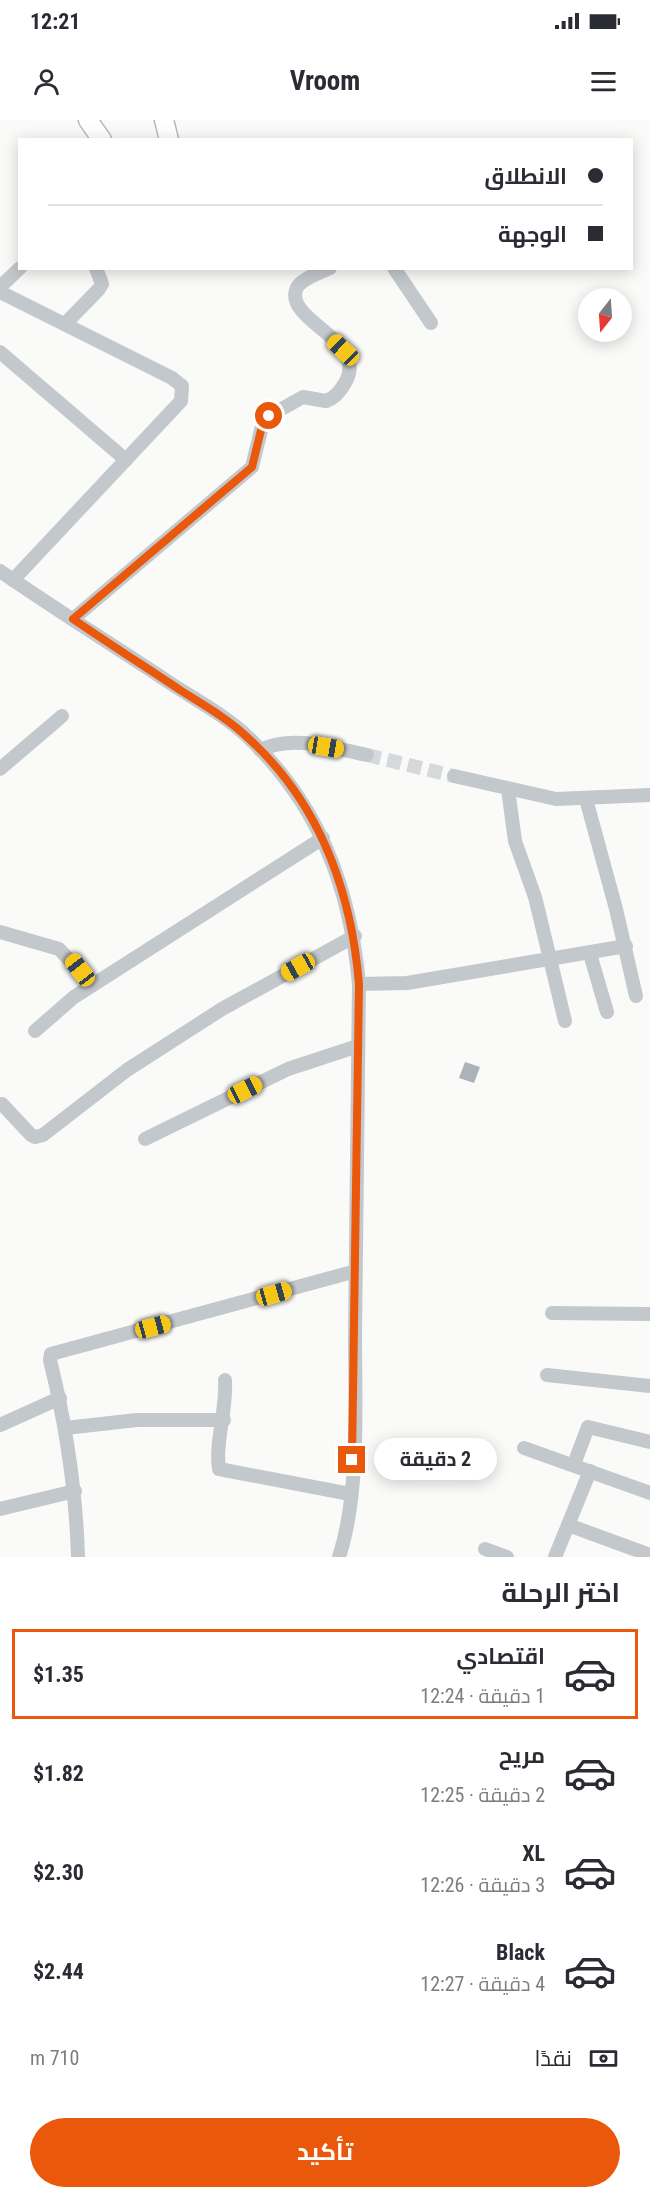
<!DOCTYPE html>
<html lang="ar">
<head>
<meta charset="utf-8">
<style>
  :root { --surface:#fff; --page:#f7f7f7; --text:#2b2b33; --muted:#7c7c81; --line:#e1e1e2; --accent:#ea580c }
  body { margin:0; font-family:"Roboto Condensed",Cairo,sans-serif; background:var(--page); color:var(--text); direction:rtl; height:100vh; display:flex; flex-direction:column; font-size:22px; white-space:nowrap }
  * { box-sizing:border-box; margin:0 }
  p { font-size:20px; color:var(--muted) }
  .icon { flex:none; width:33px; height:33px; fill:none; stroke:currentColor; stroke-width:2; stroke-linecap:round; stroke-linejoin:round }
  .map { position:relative; height:1437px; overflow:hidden; direction:ltr }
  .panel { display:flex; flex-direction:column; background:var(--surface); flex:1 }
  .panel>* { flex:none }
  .banner { position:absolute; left:18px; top:18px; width:615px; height:132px; border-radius:0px; box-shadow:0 3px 15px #0003; direction:rtl; display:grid; align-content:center; height:132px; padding:0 30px; background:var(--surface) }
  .needle { width:39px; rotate:197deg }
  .fabs { position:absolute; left:578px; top:168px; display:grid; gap:12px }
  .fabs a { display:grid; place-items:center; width:54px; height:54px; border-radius:50%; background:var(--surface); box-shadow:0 3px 15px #0003; font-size:30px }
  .end { position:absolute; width:27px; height:27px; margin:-14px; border:8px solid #ea580c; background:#fff; box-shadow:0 0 0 3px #fff }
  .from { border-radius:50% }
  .bubble { position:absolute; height:42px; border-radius:21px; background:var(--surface); box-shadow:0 3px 15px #0003; font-size:20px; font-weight:700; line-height:42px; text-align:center; direction:rtl }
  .car { position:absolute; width:18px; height:36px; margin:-18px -9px; border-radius:8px; box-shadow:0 0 4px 2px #0007; background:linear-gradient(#f5c518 24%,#345 0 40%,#f5c518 0 76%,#345 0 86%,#f5c518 0) }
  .banner b { display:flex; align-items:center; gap:21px; height:57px; font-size:22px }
  .banner b+b { border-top:2px solid var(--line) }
  .banner i { width:15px; height:15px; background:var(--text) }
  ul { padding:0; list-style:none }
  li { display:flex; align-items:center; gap:18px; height:90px; margin:0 12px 9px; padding:0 18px; border:3px solid transparent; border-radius:0px }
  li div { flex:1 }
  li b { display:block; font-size:22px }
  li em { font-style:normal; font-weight:700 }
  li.active { border-color:var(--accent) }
  li>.icon { width:54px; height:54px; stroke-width:1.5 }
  h2 { padding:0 30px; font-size:27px; line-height:72px }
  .pay { display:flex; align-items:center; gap:15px; height:66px; padding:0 30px; font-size:22px }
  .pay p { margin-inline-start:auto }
  .button { display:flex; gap:12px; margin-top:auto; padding:12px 30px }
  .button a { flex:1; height:69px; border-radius:36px; background:var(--accent); color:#fff; font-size:24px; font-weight:700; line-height:69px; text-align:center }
  .status { display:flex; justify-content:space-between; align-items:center; height:42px; padding:0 30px; background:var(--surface); direction:ltr }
  .status svg { height:16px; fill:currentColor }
  header { display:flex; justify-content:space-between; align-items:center; height:78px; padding:0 30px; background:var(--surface); font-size:27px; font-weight:700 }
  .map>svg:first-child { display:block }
  .building { fill:#aab3b9 }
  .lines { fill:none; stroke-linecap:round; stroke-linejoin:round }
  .minor-tunnel { stroke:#d5d9db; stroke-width:14; stroke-dasharray:14 7; stroke-linecap:butt }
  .major-casing { stroke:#b5babe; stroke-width:21 }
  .minor { stroke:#c3c8cc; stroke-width:14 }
  .major { stroke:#fff; stroke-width:18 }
  .route { stroke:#ea580c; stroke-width:8 }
</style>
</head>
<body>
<div class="status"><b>12:21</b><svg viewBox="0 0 49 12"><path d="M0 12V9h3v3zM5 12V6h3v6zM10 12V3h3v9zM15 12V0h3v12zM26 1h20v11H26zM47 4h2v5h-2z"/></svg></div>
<header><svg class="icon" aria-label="menu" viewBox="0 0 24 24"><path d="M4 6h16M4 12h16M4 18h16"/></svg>Vroom<svg class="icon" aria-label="person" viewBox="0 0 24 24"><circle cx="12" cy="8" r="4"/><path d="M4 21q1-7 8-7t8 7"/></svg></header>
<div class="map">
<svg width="650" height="1437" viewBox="0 0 650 1437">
  <rect width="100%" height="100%" fill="#fafaf8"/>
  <path class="building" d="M465 942 480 947 474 963 459 958Z"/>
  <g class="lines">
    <path class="minor-tunnel" d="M367 635 454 656"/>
    <defs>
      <g id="major">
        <path d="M88 0 102 20"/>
        <path d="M164 0 169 20"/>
      </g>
    </defs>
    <use href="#major" class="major-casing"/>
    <g class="minor">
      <path d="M394 148 431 203"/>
      <path d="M0 167 20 148"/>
      <path d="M0 172 172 258 182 266 181 281 13 460"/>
      <path d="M65 204 99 169 102 164 96 148"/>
      <path d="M0 232 126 340"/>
      <path d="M0 451C55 489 111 524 167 561 194 579 225 595 249 618 320 687 350 767 359 864 357 981 356 1098 355 1215 355 1283 360 1373 339 1437"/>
      <path d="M73 499 252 347 263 302 269 296 303 277 326 281C335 278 340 272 345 263 370 221 286 202 296 170 299 159 320 153 330 148"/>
      <path d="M260 630C293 614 332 628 367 635"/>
      <path d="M0 649 62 596"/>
      <path d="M454 656 556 679 650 675"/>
      <path d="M508 669 515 721 535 777 565 901"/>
      <path d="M586 679 616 789 636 876"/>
      <path d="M0 812 59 829 93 865"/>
      <path d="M590 834 607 892"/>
      <path d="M359 864 407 863 626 826"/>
      <path d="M35 911 74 877 323 718"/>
      <path d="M2 984 31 1015 35 1017 43 1015 127 950 222 889 355 816"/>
      <path d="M145 1019 288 949 358 926"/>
      <path d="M552 1193 650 1194"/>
      <path d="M547 1255 650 1266"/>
      <path d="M225 1260C227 1290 215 1321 219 1349L350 1374"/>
      <path d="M0 1305 60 1278"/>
      <path d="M65 1308 137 1300H224"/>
      <path d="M524 1328 650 1373"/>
      <path d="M574 1344 588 1307 650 1322"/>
      <path d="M0 1389 75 1371"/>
      <path d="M568 1405 650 1435"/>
      <path d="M485 1429 507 1437"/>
      <path d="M78 1437C76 1369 66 1305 50 1240L51 1234 356 1151"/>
      <path d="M555 1437 590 1351"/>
    </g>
    <use href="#major" class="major"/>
  </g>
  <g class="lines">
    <path class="route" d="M269 296 263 302 252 347 73 499C108 523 144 546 180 570 202 584 227 598 247 617 319 682 351 769 359 864L352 1340"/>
  </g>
</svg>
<div class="fabs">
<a><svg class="needle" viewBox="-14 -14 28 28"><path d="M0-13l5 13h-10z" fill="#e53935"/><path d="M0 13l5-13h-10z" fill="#7c7c81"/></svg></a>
</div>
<i class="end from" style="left:269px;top:296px"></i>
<i class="end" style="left:352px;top:1340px"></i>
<div class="bubble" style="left:374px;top:1318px;width:123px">2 دقيقة</div>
<i class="car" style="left:343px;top:230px;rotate:314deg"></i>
<i class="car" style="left:326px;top:627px;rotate:100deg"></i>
<i class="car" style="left:298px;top:847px;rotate:241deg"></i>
<i class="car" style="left:80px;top:850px;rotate:322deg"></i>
<i class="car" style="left:245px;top:970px;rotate:63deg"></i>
<i class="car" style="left:274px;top:1174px;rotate:74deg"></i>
<i class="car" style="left:153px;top:1207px;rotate:75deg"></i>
<div class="banner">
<b><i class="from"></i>الانطلاق</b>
<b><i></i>الوجهة</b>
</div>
</div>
<section class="panel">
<h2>اختر الرحلة</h2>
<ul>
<li class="active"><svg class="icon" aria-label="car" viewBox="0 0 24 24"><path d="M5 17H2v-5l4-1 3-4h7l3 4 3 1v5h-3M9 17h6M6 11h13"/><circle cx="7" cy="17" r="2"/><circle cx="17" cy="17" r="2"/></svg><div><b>اقتصادي</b><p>1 دقيقة · 12:24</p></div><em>$1.35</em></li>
<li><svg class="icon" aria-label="car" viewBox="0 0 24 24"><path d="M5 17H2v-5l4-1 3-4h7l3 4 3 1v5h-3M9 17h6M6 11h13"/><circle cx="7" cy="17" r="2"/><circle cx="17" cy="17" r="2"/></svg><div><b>مريح</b><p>2 دقيقة · 12:25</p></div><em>$1.82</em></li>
<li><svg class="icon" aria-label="car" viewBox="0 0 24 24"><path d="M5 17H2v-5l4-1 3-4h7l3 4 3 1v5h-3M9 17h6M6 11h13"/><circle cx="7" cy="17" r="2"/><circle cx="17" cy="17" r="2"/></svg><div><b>XL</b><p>3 دقيقة · 12:26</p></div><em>$2.30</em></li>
<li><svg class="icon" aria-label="car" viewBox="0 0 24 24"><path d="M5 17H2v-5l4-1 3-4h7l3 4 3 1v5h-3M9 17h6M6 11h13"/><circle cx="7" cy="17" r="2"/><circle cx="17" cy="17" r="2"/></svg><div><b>Black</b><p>4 دقيقة · 12:27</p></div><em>$2.44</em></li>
</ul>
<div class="pay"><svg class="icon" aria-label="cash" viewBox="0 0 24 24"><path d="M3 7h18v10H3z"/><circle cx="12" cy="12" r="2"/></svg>نقدًا<p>710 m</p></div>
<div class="button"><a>تأكيد</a></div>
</section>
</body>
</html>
